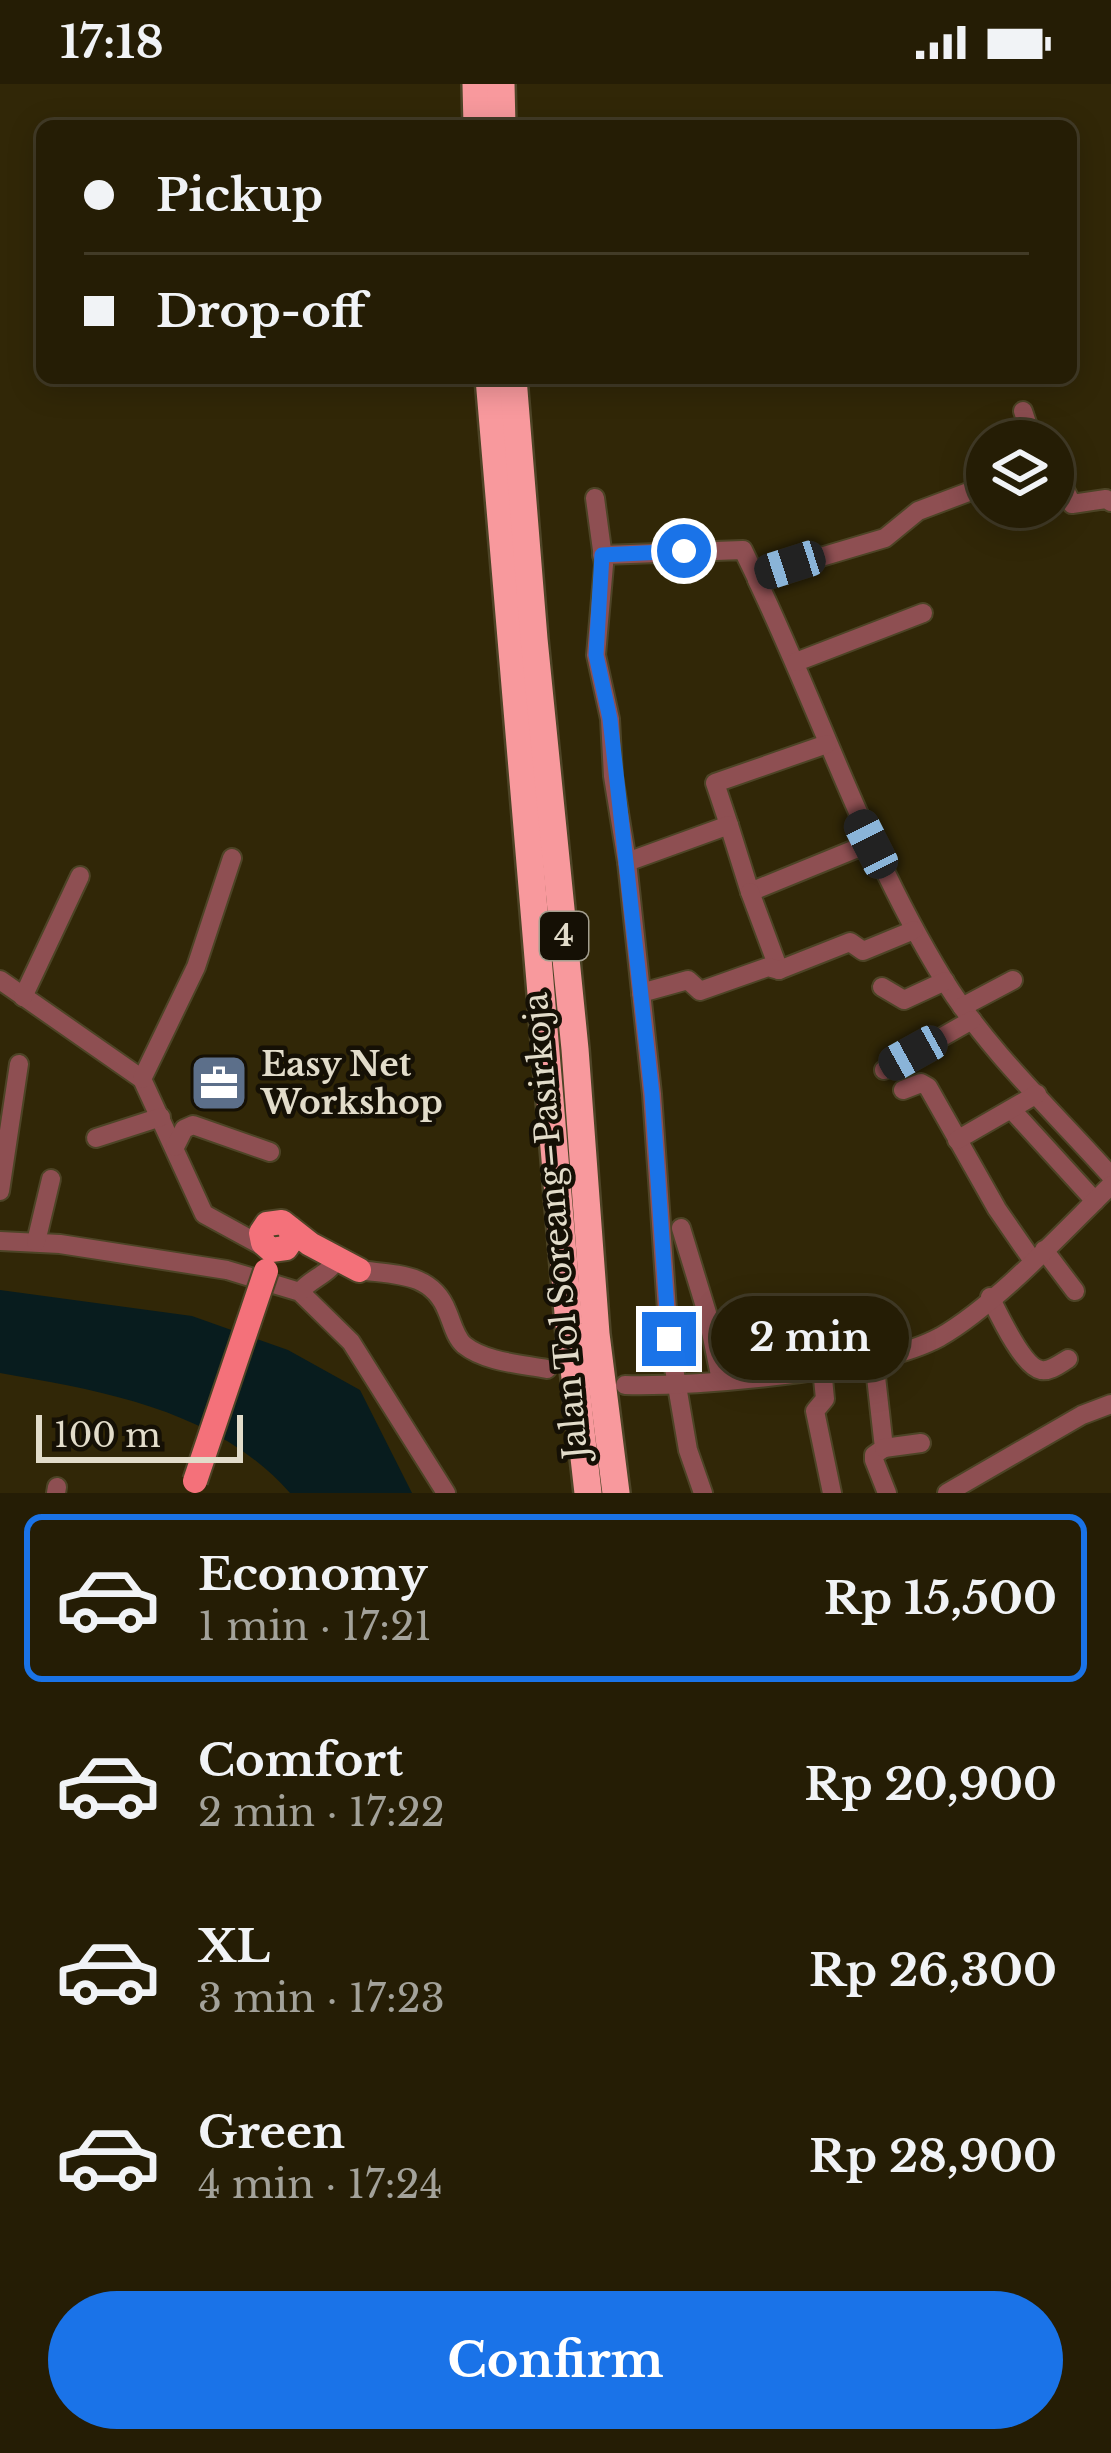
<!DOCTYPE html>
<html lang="en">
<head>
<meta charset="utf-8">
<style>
  :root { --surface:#251d05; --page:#312a13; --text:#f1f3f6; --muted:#a3a29a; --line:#423b27; --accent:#1a73e8 }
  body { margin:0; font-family:"Libre Baskerville",serif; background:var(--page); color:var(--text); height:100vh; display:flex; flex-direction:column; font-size:45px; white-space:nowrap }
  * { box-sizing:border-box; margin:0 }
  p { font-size:39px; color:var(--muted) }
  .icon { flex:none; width:66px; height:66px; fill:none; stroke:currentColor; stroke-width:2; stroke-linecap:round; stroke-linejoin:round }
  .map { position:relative; height:1409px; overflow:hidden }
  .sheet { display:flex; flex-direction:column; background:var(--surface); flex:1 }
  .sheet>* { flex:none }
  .hud { position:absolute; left:36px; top:36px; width:1041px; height:264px; border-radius:18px; box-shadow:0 6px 30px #0003,0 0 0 3px var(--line); display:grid; align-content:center; height:264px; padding:0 48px; background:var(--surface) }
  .buttons { position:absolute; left:966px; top:336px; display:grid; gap:24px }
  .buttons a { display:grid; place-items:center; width:108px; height:108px; border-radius:50%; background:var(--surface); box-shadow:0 6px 30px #0003,0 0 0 3px var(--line); font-size:60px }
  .scale { position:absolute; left:36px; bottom:30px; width:207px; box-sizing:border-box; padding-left:12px; border:6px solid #e2dcca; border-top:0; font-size:33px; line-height:42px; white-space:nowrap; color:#e2dcca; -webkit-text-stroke:9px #151005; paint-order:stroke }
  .end { position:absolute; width:54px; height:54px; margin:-27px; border:15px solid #1a73e8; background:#fff; box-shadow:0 0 0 6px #fff }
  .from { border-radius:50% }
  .bubble { position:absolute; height:84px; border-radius:42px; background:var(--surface); box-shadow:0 6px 30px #0003,0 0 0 3px var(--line); font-size:39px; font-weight:700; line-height:84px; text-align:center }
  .car { position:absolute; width:36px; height:72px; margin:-36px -18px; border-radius:15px; box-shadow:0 0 9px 3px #0007; background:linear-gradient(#222 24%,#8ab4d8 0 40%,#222 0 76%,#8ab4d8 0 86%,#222 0) }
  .hud b { display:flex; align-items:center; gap:42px; height:114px; font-size:45px }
  .hud b+b { border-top:3px solid var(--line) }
  .hud i { width:30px; height:30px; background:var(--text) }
  ul { padding:21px 0 0; list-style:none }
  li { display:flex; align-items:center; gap:36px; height:168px; margin:0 24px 18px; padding:0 24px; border:6px solid transparent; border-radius:18px }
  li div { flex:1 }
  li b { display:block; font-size:45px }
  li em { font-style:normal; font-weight:700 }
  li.selected { border-color:var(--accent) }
  li>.icon { width:108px; height:108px; stroke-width:1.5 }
  .button { display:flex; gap:24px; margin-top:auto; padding:24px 48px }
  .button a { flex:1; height:138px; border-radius:72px; background:var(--accent); color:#fff; font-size:48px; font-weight:700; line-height:138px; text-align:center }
  .status { display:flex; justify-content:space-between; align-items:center; height:84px; padding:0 60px; background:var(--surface); direction:ltr }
  .status svg { height:33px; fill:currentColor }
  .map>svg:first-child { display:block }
  .water { fill:#081c1e }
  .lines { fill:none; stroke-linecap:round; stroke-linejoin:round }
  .minor-casing { stroke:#4d4426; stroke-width:22 }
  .major-casing { stroke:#4d4426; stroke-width:28 }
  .highway-casing { stroke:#4d4426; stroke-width:32 }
  .minor { stroke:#8e4f52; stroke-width:18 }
  .major { stroke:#f4717a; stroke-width:24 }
  .highway { stroke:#f8999d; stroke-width:27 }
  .major-bridge-casing { stroke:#4d4426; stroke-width:28; stroke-linecap:butt }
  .major-bridge { stroke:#f4717a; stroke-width:24 }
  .route { stroke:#1a73e8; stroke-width:15 }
  .labels { text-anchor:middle; stroke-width:9; stroke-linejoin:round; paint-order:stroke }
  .shield { fill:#151005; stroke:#a49f8f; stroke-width:3 }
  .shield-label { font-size:30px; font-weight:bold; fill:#e2dcca }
  .poi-label { font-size:33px; font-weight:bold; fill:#e2dcca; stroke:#151005; text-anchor:start }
  .street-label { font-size:33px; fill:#e2dcca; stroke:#151005 }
</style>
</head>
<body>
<div class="status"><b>17:18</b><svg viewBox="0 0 49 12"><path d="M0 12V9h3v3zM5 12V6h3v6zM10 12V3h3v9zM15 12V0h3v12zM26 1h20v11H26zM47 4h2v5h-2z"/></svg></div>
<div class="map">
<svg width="1111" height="1409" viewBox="0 0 1111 1409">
  <rect width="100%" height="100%" fill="#312707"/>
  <path class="water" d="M0 1206 192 1232 288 1266 360 1306 412 1409H290C217 1326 103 1307 0 1289Z"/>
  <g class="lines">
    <defs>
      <g id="minor">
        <path d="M1023 327 1033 357"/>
        <path d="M1053 382 1072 420 1106 415 1111 418"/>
        <path d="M987 401 918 427 885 454 760 491 757 496C821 630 866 770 944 896 989 968 1055 1029 1111 1092"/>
        <path d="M595 414 604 481 596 571 610 635 613 692 627 778 652 1010 669 1255 688 1366 703 1409"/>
        <path d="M602 471 743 466 757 495"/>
        <path d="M796 578 923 529"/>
        <path d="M729 741 715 699 827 660"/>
        <path d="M627 778 729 741 750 808 870 759"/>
        <path d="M750 808 779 886"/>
        <path d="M0 896 142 995 204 1130 266 1164"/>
        <path d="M882 903 904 916 945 897"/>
        <path d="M641 909 688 896 700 907 768 883 779 886 850 858 863 867 914 846"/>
        <path d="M23 913 80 792"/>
        <path d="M962 923 1013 896"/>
        <path d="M884 986 972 936"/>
        <path d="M142 995 196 883 232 774"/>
        <path d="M903 1006 921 999 928 1003 997 1125 1033 1177"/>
        <path d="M1012 1026 1095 1117"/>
        <path d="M96 1054 161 1033"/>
        <path d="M957 1056 1037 1010"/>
        <path d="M175 1063 184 1045 193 1041 270 1068"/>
        <path d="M0 1107 19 980"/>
        <path d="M681 1144 707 1229 721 1296"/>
        <path d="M0 1157 60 1160 227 1186 300 1208 351 1258 446 1409"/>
        <path d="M36 1158 51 1095"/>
        <path d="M1044 1166 1075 1207"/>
        <path d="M359 1186C395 1191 432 1188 447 1227 452 1238 455 1253 464 1261 485 1278 521 1280 547 1285"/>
        <path d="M300 1208C311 1194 327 1192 337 1175"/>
        <path d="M990 1213C998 1229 1023 1283 1041 1286 1050 1288 1061 1279 1068 1275"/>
        <path d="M881 1245 889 1272"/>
        <path d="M874 1275 884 1364 874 1371V1376L887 1409"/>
        <path d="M822 1284 825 1315 815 1327 832 1409"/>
        <path d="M625 1301C700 1303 875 1288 940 1253 996 1221 1064 1147 1111 1101"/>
        <path d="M884 1364 921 1359"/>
        <path d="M56 1409 57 1403"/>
        <path d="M947 1409 1082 1331 1111 1320"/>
      </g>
      <path id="major" d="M290 1144 292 1155 286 1164 271 1166 263 1159 261 1149 267 1140 282 1138 310 1160 359 1186"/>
      <g id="highway">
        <path d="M476 0 477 42"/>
        <path d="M501 0 502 42"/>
        <path d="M489 294 569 1241 588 1409"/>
        <path d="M513 294 534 555 575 965 596 1250 616 1409"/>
      </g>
    </defs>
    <use href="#minor" class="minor-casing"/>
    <use href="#major" class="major-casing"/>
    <use href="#highway" class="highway-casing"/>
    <use href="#minor" class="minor"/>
    <use href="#major" class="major"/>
    <use href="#highway" class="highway"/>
    <defs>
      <path id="major-bridge" d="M195 1397 266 1187"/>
    </defs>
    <use href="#major-bridge" class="major-bridge-casing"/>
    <use href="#major-bridge" class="major-bridge"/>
  </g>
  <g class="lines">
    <path class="route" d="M669 1255 652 1010 610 635 596 571 602 471 684 467"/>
  </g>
  <defs>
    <symbol id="office-square" viewBox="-11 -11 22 22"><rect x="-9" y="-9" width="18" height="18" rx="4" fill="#5c6f8a" stroke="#151005"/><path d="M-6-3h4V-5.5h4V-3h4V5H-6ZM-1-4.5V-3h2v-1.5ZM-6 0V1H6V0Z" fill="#fff"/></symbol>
  </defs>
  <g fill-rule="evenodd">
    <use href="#office-square" x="186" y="966" width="66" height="66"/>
  </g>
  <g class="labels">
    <rect class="shield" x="540" y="828" width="48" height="48" rx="9"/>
    <g class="shield-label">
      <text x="564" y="862">4</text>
    </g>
    <g class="poi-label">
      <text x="261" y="992">Easy Net<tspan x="261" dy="38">Workshop</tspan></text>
    </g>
    <g class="street-label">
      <text transform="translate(555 1142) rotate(-95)" y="12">Jalan Tol Soreang–Pasirkoja</text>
    </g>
  </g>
</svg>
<div class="buttons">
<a><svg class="icon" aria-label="layers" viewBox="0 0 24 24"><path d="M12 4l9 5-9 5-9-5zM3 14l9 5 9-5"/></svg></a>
</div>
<div class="scale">100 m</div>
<i class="end from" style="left:684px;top:467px"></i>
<i class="end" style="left:669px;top:1255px"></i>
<div class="bubble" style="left:711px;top:1212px;width:198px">2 min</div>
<i class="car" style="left:790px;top:481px;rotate:252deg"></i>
<i class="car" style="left:871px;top:760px;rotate:333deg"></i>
<i class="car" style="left:913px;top:969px;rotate:241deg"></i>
<div class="hud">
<b><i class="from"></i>Pickup</b>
<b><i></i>Drop-off</b>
</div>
</div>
<section class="sheet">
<ul>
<li class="selected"><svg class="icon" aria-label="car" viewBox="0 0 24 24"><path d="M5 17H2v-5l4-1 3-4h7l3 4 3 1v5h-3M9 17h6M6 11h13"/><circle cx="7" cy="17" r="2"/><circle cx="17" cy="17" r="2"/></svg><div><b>Economy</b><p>1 min · 17:21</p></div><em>Rp 15,500</em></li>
<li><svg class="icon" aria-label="car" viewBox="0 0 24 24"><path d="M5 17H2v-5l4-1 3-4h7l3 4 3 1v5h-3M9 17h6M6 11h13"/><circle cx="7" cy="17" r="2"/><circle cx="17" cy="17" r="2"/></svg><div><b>Comfort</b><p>2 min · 17:22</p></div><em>Rp 20,900</em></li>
<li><svg class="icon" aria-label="car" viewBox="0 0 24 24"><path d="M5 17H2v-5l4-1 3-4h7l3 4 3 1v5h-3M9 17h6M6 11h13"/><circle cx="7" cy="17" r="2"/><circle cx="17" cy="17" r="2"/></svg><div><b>XL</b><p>3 min · 17:23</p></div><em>Rp 26,300</em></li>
<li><svg class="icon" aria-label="car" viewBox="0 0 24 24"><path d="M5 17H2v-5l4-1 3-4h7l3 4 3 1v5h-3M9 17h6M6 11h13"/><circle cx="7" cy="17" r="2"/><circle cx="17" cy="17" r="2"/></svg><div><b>Green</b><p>4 min · 17:24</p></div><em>Rp 28,900</em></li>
</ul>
<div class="button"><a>Confirm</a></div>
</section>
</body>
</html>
